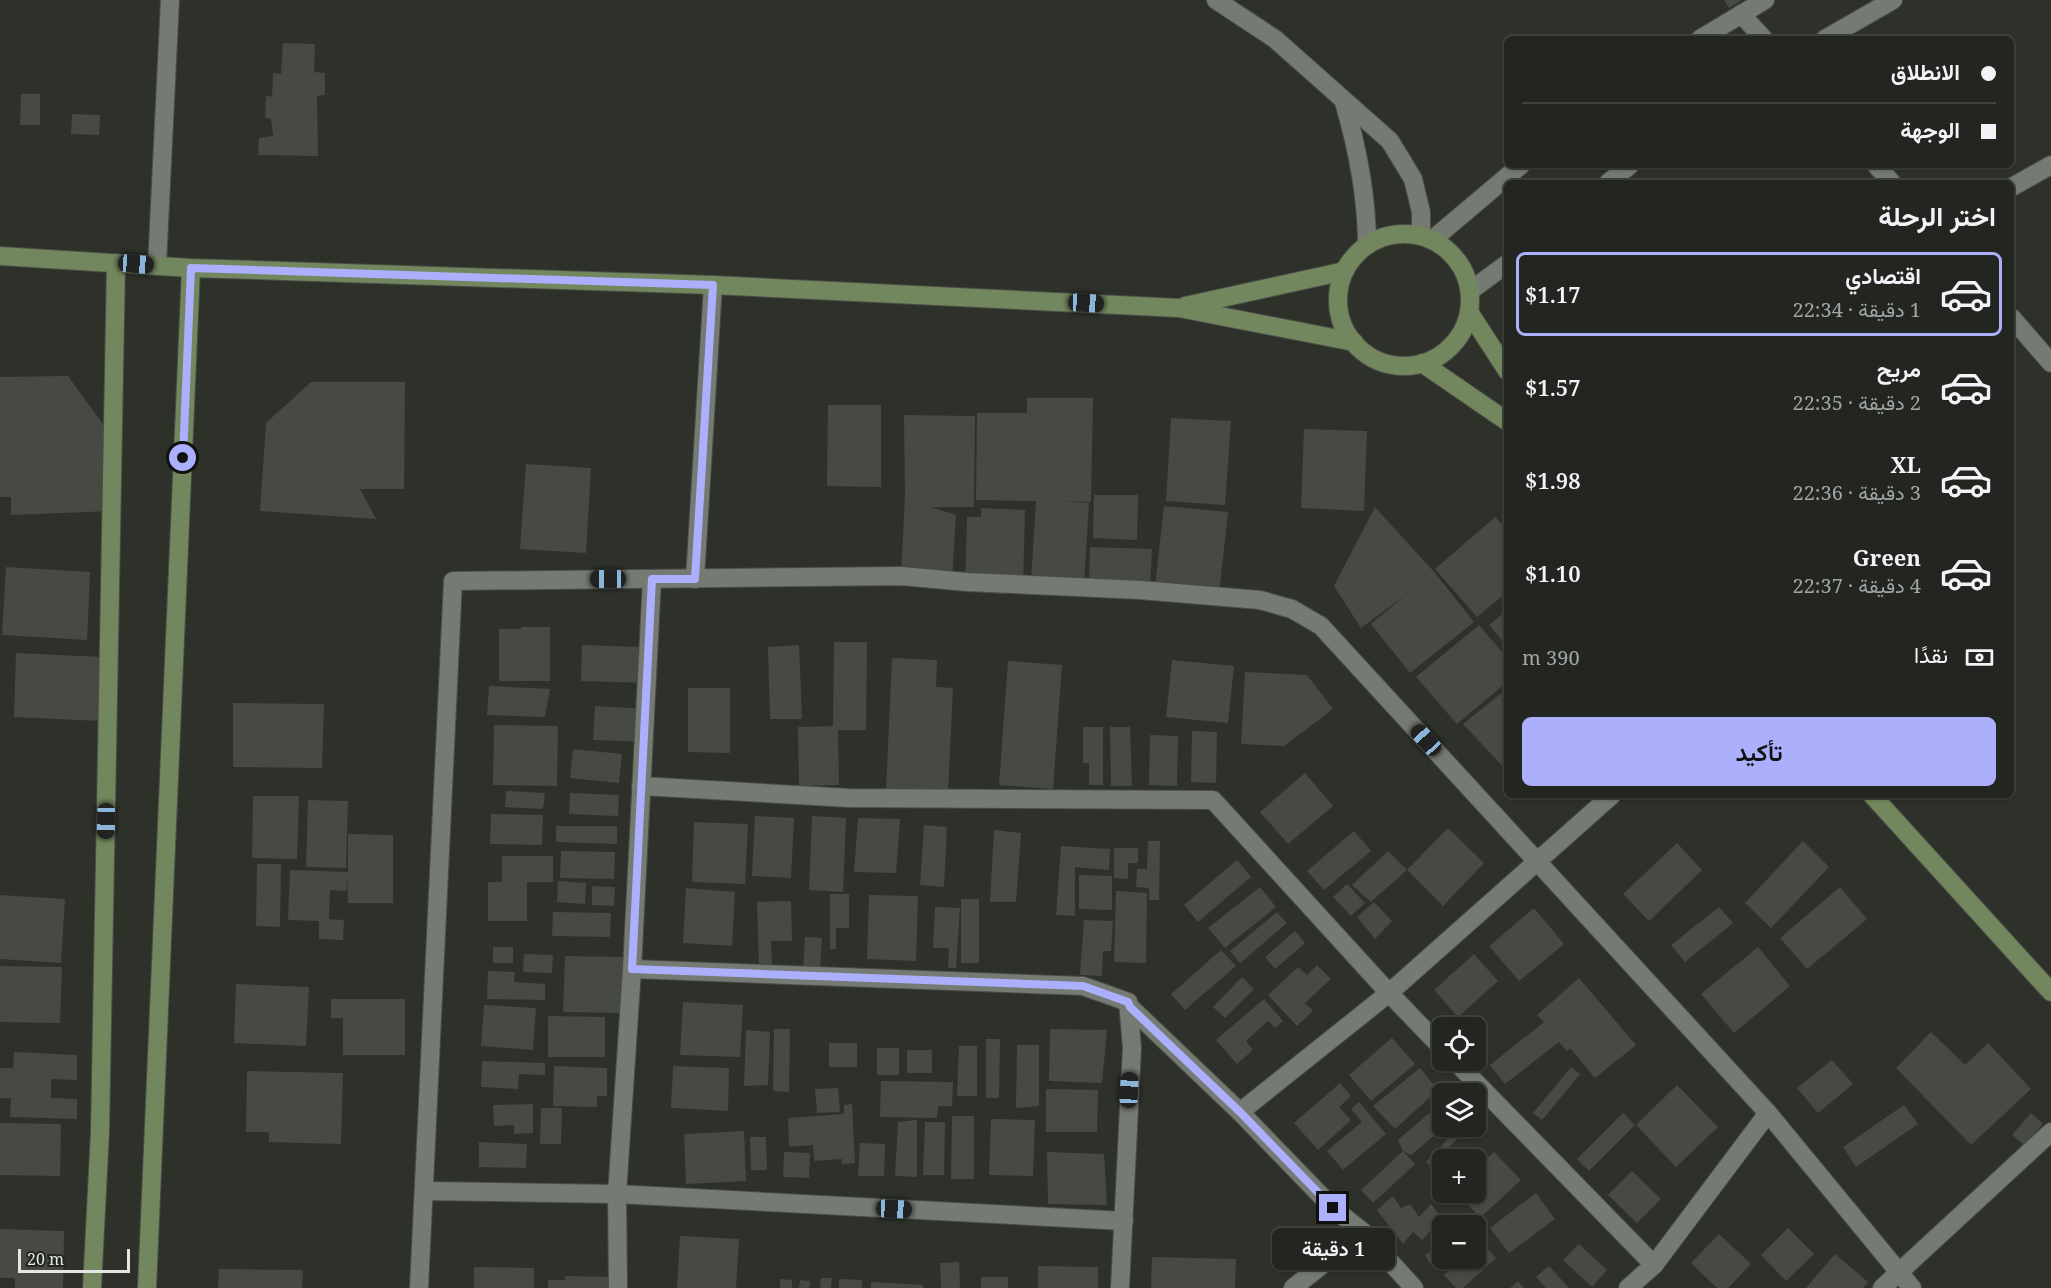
<!DOCTYPE html>
<html lang="ar">
<head>
<meta charset="utf-8">
<style>
  :root { --surface:#222520; --page:#2a2d29; --text:#f1f3f6; --muted:#a2a5a5; --line:#3f423e; --accent:#acaffb }
  body { margin:0; font-family:"Noto Serif",Vazirmatn,serif; background:var(--page); color:var(--text); direction:rtl; height:100vh; display:flex; flex-direction:column; font-size:22px; white-space:nowrap }
  * { box-sizing:border-box; margin:0 }
  p { font-size:20px; color:var(--muted) }
  .icon { flex:none; width:33px; height:33px; fill:none; stroke:currentColor; stroke-width:2; stroke-linecap:round; stroke-linejoin:round }
  .map { position:relative; flex:1; overflow:hidden; direction:ltr }
  .drawer { position:absolute; left:1504px; top:180px; width:510px; height:618px; display:flex; flex-direction:column; background:var(--surface); border-radius:9px; box-shadow:0 2px 4px #0004,0 0 0 2px var(--line); direction:rtl }
  .drawer>* { flex:none }
  .hud { position:absolute; left:1504px; top:36px; width:510px; height:132px; border-radius:9px; box-shadow:0 2px 4px #0004,0 0 0 2px var(--line); direction:rtl; display:grid; align-content:center; height:132px; padding:0 18px; background:var(--surface) }
  .tools { position:absolute; left:1432px; top:1017px; display:grid; gap:12px }
  .tools a { display:grid; place-items:center; width:54px; height:54px; border-radius:9px; background:var(--surface); box-shadow:0 2px 4px #0004,0 0 0 2px var(--line); font-size:30px }
  .scale { position:absolute; left:18px; bottom:15px; width:112px; box-sizing:border-box; padding-left:6px; border:3px solid #e3e6e2; border-top:0; font-size:16px; line-height:21px; white-space:nowrap; color:#e3e6e2; -webkit-text-stroke:4px #232720; paint-order:stroke }
  .end { position:absolute; width:27px; height:27px; margin:-14px; border:8px solid #acaffb; background:#111; box-shadow:0 0 0 3px #111 }
  .from { border-radius:50% }
  .bubble { position:absolute; height:42px; border-radius:9px; background:var(--surface); box-shadow:0 2px 4px #0004,0 0 0 2px var(--line); font-size:20px; font-weight:600; line-height:42px; text-align:center; direction:rtl }
  .car { position:absolute; width:18px; height:36px; margin:-18px -9px; border-radius:8px; box-shadow:0 0 4px 2px #0007; background:linear-gradient(#222 24%,#8ab4d8 0 40%,#222 0 76%,#8ab4d8 0 86%,#222 0) }
  .hud b { display:flex; align-items:center; gap:21px; height:57px; font-size:22px }
  .hud b+b { border-top:2px solid var(--line) }
  .hud i { width:15px; height:15px; background:var(--text) }
  ul { padding:0; list-style:none }
  li { display:flex; align-items:center; gap:18px; height:84px; margin:0 12px 9px; padding:0 6px; border:3px solid transparent; border-radius:9px }
  li div { flex:1 }
  li b { display:block; font-size:22px }
  li em { font-style:normal; font-weight:600 }
  li.selected { border-color:var(--accent) }
  li>.icon { width:54px; height:54px; stroke-width:1.5 }
  h2 { padding:0 18px; font-size:27px; line-height:72px }
  .pay { display:flex; align-items:center; gap:15px; height:66px; padding:0 18px; font-size:22px }
  .pay p { margin-inline-start:auto }
  .button { display:flex; gap:12px; margin-top:auto; padding:12px 18px }
  .button a { flex:1; height:69px; border-radius:9px; background:var(--accent); color:#111; font-size:24px; font-weight:600; line-height:69px; text-align:center }
  .map>svg:first-child { display:block }
  .building { fill:#464a42 }
  .lines { fill:none; stroke-linecap:round; stroke-linejoin:round }
  .street-casing { stroke:#4b4e48; stroke-width:20 }
  .secondary-casing { stroke:#4b4e48; stroke-width:20 }
  .street { stroke:#757a72; stroke-width:18 }
  .secondary { stroke:#73875e; stroke-width:18 }
  .route { stroke:#acaffb; stroke-width:8 }
</style>
</head>
<body>
<div class="map">
<svg width="2051" height="1288" viewBox="0 0 2051 1288">
  <rect width="100%" height="100%" fill="#2d312a"/>
  <g class="building">
    <path d="M1724 0H1742L1729 8Z"/>
    <path d="M283 43 315 44 314 72 325 73V95L317 96 318 156 258 155 259 138 273 136 271 119 265 118 266 95 272 97 273 73 281 74Z"/>
    <path d="M21 94H40V125H20Z"/>
    <path d="M72 114 100 115 99 135 71 134Z"/>
    <path d="M68 376 113 438 112 511 11 515V497H0V377Z"/>
    <path d="M311 382H405L404 489H360L376 519 260 511 266 423Z"/>
    <path d="M1027 398H1093L1091 502 1063 501 1089 503 1084 584 1031 581 1036 501 976 500 977 413H1027Z"/>
    <path d="M828 405H881V487L827 486Z"/>
    <path d="M904 415 975 416 974 507H931L956 515 952 579 901 576 905 496Z"/>
    <path d="M1171 418 1231 421 1225 505 1166 501Z"/>
    <path d="M1304 429 1367 431 1364 511 1301 508Z"/>
    <path d="M526 464 591 468 586 553 520 549Z"/>
    <path d="M1094 495H1138L1137 540 1093 538Z"/>
    <path d="M1164 506 1228 512 1219 594 1155 587Z"/>
    <path d="M1375 507 1435 573 1474 622 1410 673 1371 624 1407 594 1361 628 1334 586Z"/>
    <path d="M981 508 1025 510 1023 589H1007V594L982 593V588L965 587 967 517H981Z"/>
    <path d="M1495 517 1508 531V591L1477 617 1435 569Z"/>
    <path d="M1090 547 1152 549 1150 586 1089 585Z"/>
    <path d="M6 567 90 572 87 640 2 635Z"/>
    <path d="M1508 609V647L1489 625Z"/>
    <path d="M1479 625 1508 659V681L1457 724 1416 677Z"/>
    <path d="M521 627H550V681H499V629H521Z"/>
    <path d="M834 642H867L866 730H838L839 785 799 786 798 727 833 726Z"/>
    <path d="M582 645 641 647 646 683 581 681Z"/>
    <path d="M799 645 802 719H770L768 647Z"/>
    <path d="M16 653 102 657 100 721 14 717Z"/>
    <path d="M892 658 937 660 936 687 953 688 948 793 886 790Z"/>
    <path d="M1172 660 1234 666 1228 723 1166 717Z"/>
    <path d="M1008 661 1062 665 1053 789 999 785Z"/>
    <path d="M1245 672 1307 675 1333 709 1284 746 1241 744Z"/>
    <path d="M489 686 550 689 545 717 487 715Z"/>
    <path d="M688 688H730V753L688 752Z"/>
    <path d="M1508 688V772L1463 724Z"/>
    <path d="M233 703 324 704 322 768 233 767Z"/>
    <path d="M595 706 646 709 644 742 593 740Z"/>
    <path d="M494 725 558 726 557 786 493 785Z"/>
    <path d="M1083 727H1103V785H1089V763H1083Z"/>
    <path d="M1110 727H1130L1132 786H1111Z"/>
    <path d="M1192 731 1217 732 1216 783 1191 782Z"/>
    <path d="M1150 735 1178 736 1177 786 1149 785Z"/>
    <path d="M573 749 622 754 619 783 570 778Z"/>
    <path d="M1305 773 1333 806 1288 844 1260 812Z"/>
    <path d="M506 791 545 793 543 809 505 807Z"/>
    <path d="M570 793 619 795 618 816 569 814Z"/>
    <path d="M253 796H299L297 859 252 858Z"/>
    <path d="M308 800 348 801 346 868 306 867Z"/>
    <path d="M491 814 543 815 542 845 490 844Z"/>
    <path d="M755 816 794 818 791 878 752 876Z"/>
    <path d="M812 816 846 818 843 892 809 890Z"/>
    <path d="M858 818 900 819 896 873 854 872Z"/>
    <path d="M694 822 748 824 745 884 692 882Z"/>
    <path d="M924 825 947 827 944 887 920 885Z"/>
    <path d="M556 826H617V844L556 842Z"/>
    <path d="M1448 828 1484 863 1443 906 1407 870 1371 902 1352 885 1388 851 1407 870Z"/>
    <path d="M994 830 1021 833 1016 902H990Z"/>
    <path d="M1354 831 1371 851 1324 890 1307 871Z"/>
    <path d="M348 834 393 835V903H348L347 877 346 891 330 890 329 919 344 920 343 940 319 939V921L288 920 290 870 348 872Z"/>
    <path d="M1148 841H1160L1159 900H1149V888L1136 887 1137 869H1147Z"/>
    <path d="M1803 841 1829 867 1771 928 1745 903Z"/>
    <path d="M1677 843 1702 870 1649 921 1623 894Z"/>
    <path d="M1061 846 1110 849 1109 870 1075 867V916L1056 915Z"/>
    <path d="M1114 848H1138V863H1128V879L1114 878Z"/>
    <path d="M561 851 615 852 614 879 560 878Z"/>
    <path d="M502 856H553V882H527V921H488V882H502Z"/>
    <path d="M1237 860 1251 877 1198 922 1184 905Z"/>
    <path d="M257 864H281L280 927 256 926Z"/>
    <path d="M1079 875 1112 876V910L1079 909Z"/>
    <path d="M558 881 586 883 585 904 557 902Z"/>
    <path d="M1347 884 1365 903 1351 916 1333 897Z"/>
    <path d="M592 886 615 887 614 906 592 905Z"/>
    <path d="M1260 887 1276 907 1225 948 1208 928Z"/>
    <path d="M1840 887 1867 919 1807 969 1780 938Z"/>
    <path d="M686 888 735 892 732 946 683 943Z"/>
    <path d="M1116 891 1147 893 1146 963 1114 962Z"/>
    <path d="M830 894H849V928H836V949H830Z"/>
    <path d="M0 895 65 899 61 963 0 959Z"/>
    <path d="M869 895 918 896 916 961 867 959Z"/>
    <rect x="961" y="899" width="18" height="64"/>
    <path d="M791 901 792 941H771L772 967 759 968 757 902Z"/>
    <path d="M1374 902 1392 921 1375 939 1357 917Z"/>
    <path d="M935 907 960 908 956 968H948L949 948H933Z"/>
    <path d="M1719 907 1733 923 1685 962 1671 945Z"/>
    <path d="M1534 908 1564 944 1519 981 1489 946Z"/>
    <path d="M553 912 611 913 610 937 552 936Z"/>
    <path d="M1277 912 1287 923 1240 963 1230 951Z"/>
    <path d="M1084 920 1113 921 1111 951H1103L1102 976 1080 975Z"/>
    <path d="M1295 931 1305 943 1275 969 1265 957Z"/>
    <path d="M805 937 822 938 820 969H803Z"/>
    <rect x="493" y="947" width="20" height="16"/>
    <path d="M1758 947 1790 986 1734 1033 1701 994Z"/>
    <path d="M1221 950 1236 966 1185 1010 1171 994Z"/>
    <path d="M524 954 553 955 552 973 523 972Z"/>
    <path d="M1474 954 1498 981 1458 1017 1434 990Z"/>
    <path d="M565 956 625 957 624 1013 563 1012Z"/>
    <path d="M1317 965 1331 979 1305 1003 1313 1011 1297 1026 1268 995 1298 967 1307 975Z"/>
    <path d="M0 966 62 967 60 1023 0 1022Z"/>
    <path d="M488 971 515 972 514 982 545 984V1000L487 999Z"/>
    <path d="M1242 977 1254 989 1225 1018 1213 1007Z"/>
    <path d="M1579 978 1636 1045 1595 1078 1570 1048 1567 1051 1559 1042 1505 1084 1490 1065 1544 1022 1537 1015Z"/>
    <path d="M236 984 309 987 306 1046 234 1043Z"/>
    <path d="M331 999H405V1055H343V1018H331Z"/>
    <path d="M1264 999 1283 1021 1275 1028 1268 1021 1246 1041 1253 1050 1237 1064 1216 1040Z"/>
    <path d="M683 1002 743 1005 740 1057 680 1055Z"/>
    <path d="M484 1005 536 1008 533 1050 481 1046Z"/>
    <path d="M548 1016 605 1017V1057H548Z"/>
    <path d="M774 1029H790L789 1092 773 1091Z"/>
    <path d="M1050 1029 1107 1030 1102 1083 1049 1081Z"/>
    <path d="M746 1030 770 1032 768 1085 744 1086Z"/>
    <path d="M1931 1032 1965 1065 1988 1043 2031 1089 1971 1145 1896 1068Z"/>
    <path d="M1392 1038 1415 1064 1371 1101 1349 1075Z"/>
    <path d="M986 1039H1000L999 1098H986Z"/>
    <rect x="829" y="1043" width="28" height="24"/>
    <path d="M1017 1045H1039V1106L1016 1108Z"/>
    <path d="M959 1046H977V1096H957Z"/>
    <rect x="877" y="1048" width="22" height="27"/>
    <rect x="907" y="1050" width="25" height="23"/>
    <path d="M14 1052 77 1055V1080L51 1079V1098L77 1099V1119L10 1117 11 1098H0V1068H13Z"/>
    <path d="M1832 1060 1853 1084 1818 1113 1797 1088Z"/>
    <path d="M482 1061 545 1063V1075L519 1074 518 1089 481 1087Z"/>
    <path d="M554 1066 607 1068V1096H597V1107L553 1106Z"/>
    <path d="M673 1066 729 1068 728 1111 671 1108Z"/>
    <path d="M1571 1067 1580 1074 1542 1120 1533 1113Z"/>
    <path d="M1420 1068 1438 1090 1395 1129 1373 1106Z"/>
    <path d="M247 1071 343 1073 341 1144 269 1142V1132H246Z"/>
    <path d="M881 1081 953 1082 952 1106H938L937 1118 880 1117Z"/>
    <path d="M1340 1083 1351 1096 1339 1107 1351 1120 1318 1150 1294 1123Z"/>
    <path d="M1677 1085 1718 1127 1676 1167 1636 1125Z"/>
    <path d="M838 1088 840 1112 817 1113 815 1089Z"/>
    <path d="M1046 1089 1098 1090 1097 1132H1046Z"/>
    <path d="M1443 1101V1128L1411 1155 1403 1151 1398 1140Z"/>
    <path d="M1359 1102 1386 1134 1343 1170 1327 1151 1362 1122 1351 1109Z"/>
    <path d="M533 1104V1133L514 1134V1125L494 1126 493 1105Z"/>
    <path d="M852 1104 855 1163 842 1164V1159L814 1161 813 1145 789 1147 788 1118 844 1114V1105Z"/>
    <path d="M1904 1105 1918 1124 1856 1167 1843 1147Z"/>
    <path d="M541 1108H562L561 1144H540Z"/>
    <path d="M1623 1113 1635 1125 1589 1171 1577 1159Z"/>
    <path d="M2031 1113 2043 1124 2024 1145 2012 1135Z"/>
    <path d="M952 1116H974V1179H951Z"/>
    <path d="M991 1119 1035 1120 1033 1176 989 1175Z"/>
    <path d="M917 1120V1177L895 1176 898 1122Z"/>
    <path d="M925 1122H945L944 1175H923Z"/>
    <path d="M0 1123 61 1124 60 1176 0 1175Z"/>
    <path d="M1460 1126 1467 1129 1430 1166 1426 1162Z"/>
    <path d="M744 1131 746 1181 686 1184 684 1134Z"/>
    <path d="M750 1137H766L767 1170H751Z"/>
    <path d="M479 1142 527 1144 526 1168 479 1167Z"/>
    <path d="M860 1143 885 1144 884 1176H858Z"/>
    <path d="M1403 1151 1415 1164 1373 1203 1361 1190Z"/>
    <path d="M784 1152 810 1153 809 1178 783 1177Z"/>
    <path d="M1047 1152 1104 1154 1107 1205 1048 1204Z"/>
    <path d="M1494 1152 1521 1180 1480 1218 1457 1192H1476V1168Z"/>
    <path d="M1632 1171 1661 1199 1637 1223 1608 1195Z"/>
    <path d="M1536 1193 1555 1219 1509 1253 1490 1228Z"/>
    <path d="M1393 1196 1401 1208 1410 1204 1419 1217 1431 1204 1442 1219 1422 1240 1413 1232 1403 1244 1377 1210Z"/>
    <path d="M1788 1228 1814 1254 1786 1281 1761 1255Z"/>
    <path d="M0 1229 64 1231 63 1288H15V1278H0Z"/>
    <path d="M1719 1234 1751 1264 1728 1288H1717L1691 1263Z"/>
    <path d="M680 1236 739 1239 736 1288H677Z"/>
    <path d="M1481 1242 1496 1258 1463 1288H1456L1444 1275 1462 1258H1476V1246Z"/>
    <path d="M1443 1243V1257L1431 1265 1425 1255Z"/>
    <path d="M1579 1244 1607 1270 1592 1287 1563 1260Z"/>
    <path d="M1835 1254 1868 1282 1863 1288H1806Z"/>
    <path d="M1152 1257 1236 1259 1235 1288H1151Z"/>
    <path d="M959 1262 960 1288H941L940 1263Z"/>
    <path d="M1038 1266 1098 1267V1288H1038Z"/>
    <path d="M1549 1266 1569 1288H1546L1536 1277Z"/>
    <path d="M474 1267 534 1268V1288H474Z"/>
    <path d="M219 1269 303 1270 302 1288H218Z"/>
    <path d="M565 1276 616 1277V1288H548V1280H565Z"/>
    <rect x="981" y="1277" width="27" height="11"/>
    <path d="M821 1278H832L831 1288H820Z"/>
    <path d="M780 1279 792 1280V1288H780Z"/>
    <path d="M839 1279 862 1280V1288H839Z"/>
    <path d="M800 1280 810 1281 809 1288H799Z"/>
    <path d="M1518 1281 1524 1288H1510Z"/>
    <path d="M871 1282 923 1285V1288H871Z"/>
  </g>
  <g class="lines">
    <defs>
      <g id="street">
        <path d="M1216 0 1275 39 1390 141 1413 179 1421 212V236"/>
        <path d="M1741 14 1764 39"/>
        <path d="M1700 39 1765 0"/>
        <path d="M1825 39 1893 0"/>
        <path d="M1344 102C1358 150 1367 195 1367 245"/>
        <path d="M1876 165 1892 183"/>
        <path d="M1608 183 1630 165"/>
        <path d="M2012 187 2051 165"/>
        <path d="M1432 240 1521 165"/>
        <path d="M157 266 170 0"/>
        <path d="M1470 291 1508 263"/>
        <path d="M2012 318 2051 363"/>
        <path d="M695 579 713 285"/>
        <path d="M641 786 849 798 1213 800 1389 993 1612 795"/>
        <path d="M632 969 1083 986 1128 1002 1130 1007 1240 1112 1333 1208 1363 1232 1414 1288"/>
        <path d="M1454 1060 1654 1265"/>
        <path d="M1240 1112 1389 993 1443 1049"/>
        <path d="M425 1191 617 1194 1124 1221"/>
        <path d="M419 1288 453 581 901 576 967 582 1140 590 1260 600 1292 609 1321 626 1768 1113 1912 1288"/>
        <path d="M618 1288 617 1194 632 969 652 579"/>
        <path d="M1120 1288 1132 1048 1128 1002"/>
        <path d="M1293 1288 1363 1232"/>
        <path d="M1628 1288 1654 1265 1768 1113"/>
        <path d="M1882 1288 2051 1132"/>
      </g>
      <g id="secondary">
        <circle cx="1404" cy="300" r="66"/>
        <path d="M0 256 191 268 713 285 1179 308 1354 342"/>
        <path d="M1185 306 1345 271"/>
        <path d="M1469 312 1508 372"/>
        <path d="M1422 363 1508 422"/>
        <path d="M1872 795 2051 992"/>
        <path d="M92 1288 100 1132 116 263"/>
        <path d="M147 1288 191 268"/>
      </g>
    </defs>
    <use href="#street" class="street-casing"/>
    <use href="#secondary" class="secondary-casing"/>
    <use href="#street" class="street"/>
    <use href="#secondary" class="secondary"/>
  </g>
  <g class="lines">
    <path class="route" d="M183 458 191 268 713 285 695 579H652L632 969 1083 986 1128 1002 1130 1007 1240 1112 1333 1208"/>
  </g>
</svg>
<div class="tools">
<a><svg class="icon" aria-label="locate" viewBox="0 0 24 24"><circle cx="12" cy="12" r="6"/><path d="M12 2v4M12 18v4M2 12h4M18 12h4"/></svg></a>
<a><svg class="icon" aria-label="layers" viewBox="0 0 24 24"><path d="M12 4l9 5-9 5-9-5zM3 14l9 5 9-5"/></svg></a>
<a>+</a>
<a>−</a>
</div>
<div class="scale">20 m</div>
<i class="end from" style="left:183px;top:458px"></i>
<i class="end" style="left:1333px;top:1208px"></i>
<div class="bubble" style="left:1272px;top:1228px;width:123px">1 دقيقة</div>
<i class="car" style="left:136px;top:264px;rotate:94deg"></i>
<i class="car" style="left:1086px;top:303px;rotate:93deg"></i>
<i class="car" style="left:608px;top:579px;rotate:270deg"></i>
<i class="car" style="left:1426px;top:740px;rotate:318deg"></i>
<i class="car" style="left:106px;top:821px;rotate:181deg"></i>
<i class="car" style="left:1129px;top:1090px;rotate:3deg"></i>
<i class="car" style="left:894px;top:1209px;rotate:93deg"></i>
<div class="hud">
<b><i class="from"></i>الانطلاق</b>
<b><i></i>الوجهة</b>
</div>
<section class="drawer">
<h2>اختر الرحلة</h2>
<ul>
<li class="selected"><svg class="icon" aria-label="car" viewBox="0 0 24 24"><path d="M5 17H2v-5l4-1 3-4h7l3 4 3 1v5h-3M9 17h6M6 11h13"/><circle cx="7" cy="17" r="2"/><circle cx="17" cy="17" r="2"/></svg><div><b>اقتصادي</b><p>1 دقيقة · 22:34</p></div><em>$1.17</em></li>
<li><svg class="icon" aria-label="car" viewBox="0 0 24 24"><path d="M5 17H2v-5l4-1 3-4h7l3 4 3 1v5h-3M9 17h6M6 11h13"/><circle cx="7" cy="17" r="2"/><circle cx="17" cy="17" r="2"/></svg><div><b>مريح</b><p>2 دقيقة · 22:35</p></div><em>$1.57</em></li>
<li><svg class="icon" aria-label="car" viewBox="0 0 24 24"><path d="M5 17H2v-5l4-1 3-4h7l3 4 3 1v5h-3M9 17h6M6 11h13"/><circle cx="7" cy="17" r="2"/><circle cx="17" cy="17" r="2"/></svg><div><b>XL</b><p>3 دقيقة · 22:36</p></div><em>$1.98</em></li>
<li><svg class="icon" aria-label="car" viewBox="0 0 24 24"><path d="M5 17H2v-5l4-1 3-4h7l3 4 3 1v5h-3M9 17h6M6 11h13"/><circle cx="7" cy="17" r="2"/><circle cx="17" cy="17" r="2"/></svg><div><b>Green</b><p>4 دقيقة · 22:37</p></div><em>$1.10</em></li>
</ul>
<div class="pay"><svg class="icon" aria-label="cash" viewBox="0 0 24 24"><path d="M3 7h18v10H3z"/><circle cx="12" cy="12" r="2"/></svg>نقدًا<p>390 m</p></div>
<div class="button"><a>تأكيد</a></div>
</section>
</div>
</body>
</html>
